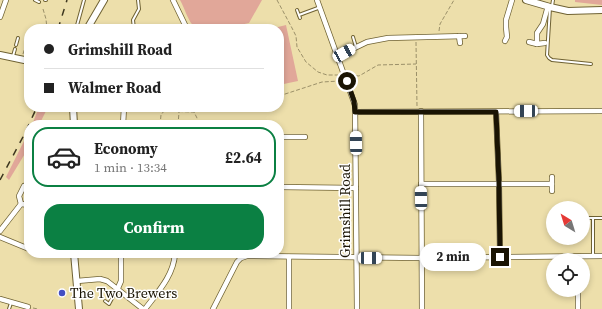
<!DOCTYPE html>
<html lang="en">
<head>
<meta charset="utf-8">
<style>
  :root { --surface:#fff; --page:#f6f6f6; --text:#222; --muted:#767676; --line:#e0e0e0; --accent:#0b8043 }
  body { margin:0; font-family:"Source Serif 4",serif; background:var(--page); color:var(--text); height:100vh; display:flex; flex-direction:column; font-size:15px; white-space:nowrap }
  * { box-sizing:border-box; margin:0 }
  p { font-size:13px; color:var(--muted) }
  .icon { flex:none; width:22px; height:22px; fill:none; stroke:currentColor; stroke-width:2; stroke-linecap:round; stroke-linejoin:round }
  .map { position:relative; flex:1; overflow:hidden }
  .drawer { position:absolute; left:24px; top:120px; width:260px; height:138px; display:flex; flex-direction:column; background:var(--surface); border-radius:16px; box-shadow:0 2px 6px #0003 }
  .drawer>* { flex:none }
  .banner { position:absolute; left:24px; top:24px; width:260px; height:88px; border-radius:16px; box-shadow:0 2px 6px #0003; display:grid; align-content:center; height:88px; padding:0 20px; background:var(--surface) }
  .needle { width:26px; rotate:322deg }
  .fabs { position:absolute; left:546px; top:201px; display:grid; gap:8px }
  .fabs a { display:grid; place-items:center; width:44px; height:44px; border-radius:50%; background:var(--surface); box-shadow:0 2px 6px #0003; font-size:20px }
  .end { position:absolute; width:18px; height:18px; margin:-9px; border:5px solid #1a1403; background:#fff; box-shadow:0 0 0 2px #fff }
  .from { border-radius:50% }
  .bubble { position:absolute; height:28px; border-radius:14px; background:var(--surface); box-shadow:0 2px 6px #0003; font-size:13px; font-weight:700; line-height:28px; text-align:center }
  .car { position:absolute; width:12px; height:24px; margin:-12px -6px; border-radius:5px; box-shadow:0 0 3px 1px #0007; background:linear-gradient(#fff 24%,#345 0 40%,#fff 0 76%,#345 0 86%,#fff 0) }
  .banner b { display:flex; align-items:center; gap:14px; height:38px; font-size:15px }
  .banner b+b { border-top:1px solid var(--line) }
  .banner i { width:10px; height:10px; background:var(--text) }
  ul { padding:7px 0 0; list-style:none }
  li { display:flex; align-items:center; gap:12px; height:60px; margin:0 8px 6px; padding:0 12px; border:2px solid var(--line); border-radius:16px }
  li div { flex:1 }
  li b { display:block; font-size:15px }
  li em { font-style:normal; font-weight:700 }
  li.selected { border-color:var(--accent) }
  li>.icon { width:36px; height:36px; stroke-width:1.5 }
  .cta { display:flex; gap:8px; margin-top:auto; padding:8px 20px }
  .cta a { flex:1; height:46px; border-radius:16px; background:var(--accent); color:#fff; font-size:16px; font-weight:700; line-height:46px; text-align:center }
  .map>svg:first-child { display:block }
  .green { fill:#e1a799 }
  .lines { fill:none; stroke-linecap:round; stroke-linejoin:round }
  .lane-casing { stroke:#6f6233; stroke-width:4 }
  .street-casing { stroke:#6f6233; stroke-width:6 }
  .secondary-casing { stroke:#6f6233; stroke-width:8 }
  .path { stroke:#9b9069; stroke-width:1; stroke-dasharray:4 2; stroke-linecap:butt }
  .lane { stroke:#fff; stroke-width:2 }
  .street { stroke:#fff; stroke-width:4.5 }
  .secondary { stroke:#fff; stroke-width:6 }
  .rail { stroke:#3d361f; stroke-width:1.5; stroke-dasharray:7 7; stroke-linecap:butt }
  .route { stroke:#1a1403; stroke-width:5 }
  .poi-dot { fill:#444fc3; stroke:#fff; stroke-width:1.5 }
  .labels { text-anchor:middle; stroke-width:3; stroke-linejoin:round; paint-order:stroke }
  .street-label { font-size:14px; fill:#1a1403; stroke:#fff }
  .poi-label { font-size:14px; fill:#1a1403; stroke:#fff; text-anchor:start }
</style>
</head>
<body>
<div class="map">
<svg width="602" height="309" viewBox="0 0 602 309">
  <rect width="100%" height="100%" fill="#eddfab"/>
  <g class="green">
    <path d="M180 0H262L249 23C236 26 202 36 191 23 187 17 184 7 180 0Z"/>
    <path d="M575 0H602V5L575 2Z"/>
    <path d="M286 25 298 81 279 85V29H270Z"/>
    <path d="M39 107H48L39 125H32Z"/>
    <path d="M29 131V147L9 180 6 177Z"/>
  </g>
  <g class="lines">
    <defs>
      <g id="lane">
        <path d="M35 0 39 2"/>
        <path d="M45 0H46"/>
        <path d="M552 6 553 0"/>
        <path d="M550 8 547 55 549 58 552 60 591 64"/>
        <path d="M297 10 300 18"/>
        <path d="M299 15 318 8"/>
        <path d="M76 29 84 0"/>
        <path d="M134 29 133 20 139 9 138 0"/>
        <path d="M177 29 185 25"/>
        <path d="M353 37 356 47"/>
        <path d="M16 45 18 38"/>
        <path d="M13 56 15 49"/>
        <path d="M589 218H602"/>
        <path d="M593 256V218"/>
        <path d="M105 301 109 304 117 289"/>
        <path d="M9 309 11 303"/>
      </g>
      <g id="street">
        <path d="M173 0 187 29"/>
        <path d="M317 0 355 105 357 309"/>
        <path d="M0 17 6 0"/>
        <path d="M459 36 460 43"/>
        <path d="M505 41 507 37 506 27V20L512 0"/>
        <path d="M529 42 537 44 545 43"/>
        <path d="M537 44V33L543 24 548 6"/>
        <path d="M338 56 367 42 388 38 465 36"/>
        <path d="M421 111 422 309"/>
        <path d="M355 112 602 111"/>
        <path d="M496 112 499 183 500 257"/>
        <path d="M123 125 124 107"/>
        <path d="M279 137H305"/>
        <path d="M552 177V191"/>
        <path d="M421 184H552"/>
        <path d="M279 187 356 188"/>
        <path d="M21 204 19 196 24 186"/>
        <path d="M0 231 21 204 29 205"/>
        <path d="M0 237 29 249"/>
        <path d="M38 253 43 255 74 254"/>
        <path d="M289 257V309"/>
        <path d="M77 281 100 279 107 281 143 309"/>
        <path d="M118 288 121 281V253"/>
        <path d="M578 290V309"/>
        <path d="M0 299 28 307"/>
        <path d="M145 309C158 292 174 275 175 253"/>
        <path d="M213 309 237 262 241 258 247 256 422 258 602 256"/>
      </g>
      <g id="secondary">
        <path d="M526 0 550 7 568 11 602 10"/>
        <path d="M87 29 104 0"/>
        <path d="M0 55 29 61"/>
        <path d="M73 107 74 125"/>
        <path d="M74 253 79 309"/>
      </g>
    </defs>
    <use href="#lane" class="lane-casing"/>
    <use href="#street" class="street-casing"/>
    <use href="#secondary" class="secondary-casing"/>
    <g class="path">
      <path d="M277 0 292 28 296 36 297 47 306 62 318 72 327 75H338"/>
      <path d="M43 9 46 19 47 29"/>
      <path d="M439 31 440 24 454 0"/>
      <path d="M416 42 417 107"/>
      <path d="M23 54 28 37H29"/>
      <path d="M350 75 359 76 378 65 416 64"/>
      <path d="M279 96 322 82 340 81"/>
      <path d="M160 125 161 115 164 111 194 112 197 118V125"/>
      <path d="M178 125 179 112"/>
      <path d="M33 308 38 309"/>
    </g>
    <use href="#lane" class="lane"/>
    <use href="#street" class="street"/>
    <use href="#secondary" class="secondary"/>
    <g class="rail">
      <path d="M58 29 67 0"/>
      <path d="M0 180 24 135 37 107"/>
    </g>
  </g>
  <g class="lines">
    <path class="route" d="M347 81 354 101 355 112H496L499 183 500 257"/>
  </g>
  <circle class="poi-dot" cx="62" cy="293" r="4"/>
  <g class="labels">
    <g class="street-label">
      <text transform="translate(345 211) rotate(-90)" y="5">Grimshill Road</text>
    </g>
    <g class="poi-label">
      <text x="70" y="298">The Two Brewers</text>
    </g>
  </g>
</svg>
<div class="fabs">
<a><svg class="needle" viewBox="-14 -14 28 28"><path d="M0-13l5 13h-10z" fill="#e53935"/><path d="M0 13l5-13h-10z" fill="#767676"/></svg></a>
<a><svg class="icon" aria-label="locate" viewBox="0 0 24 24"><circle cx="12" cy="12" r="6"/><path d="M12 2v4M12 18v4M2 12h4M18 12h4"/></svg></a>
</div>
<i class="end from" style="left:347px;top:81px"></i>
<i class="end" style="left:500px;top:257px"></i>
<div class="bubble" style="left:420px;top:243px;width:66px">2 min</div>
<i class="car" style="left:344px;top:53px;rotate:61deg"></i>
<i class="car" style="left:526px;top:111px;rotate:269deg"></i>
<i class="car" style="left:356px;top:143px;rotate:359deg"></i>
<i class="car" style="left:421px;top:198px;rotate:359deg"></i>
<i class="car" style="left:370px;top:258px;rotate:90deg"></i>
<div class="banner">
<b><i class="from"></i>Grimshill Road</b>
<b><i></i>Walmer Road</b>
</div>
<section class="drawer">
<ul>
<li class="selected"><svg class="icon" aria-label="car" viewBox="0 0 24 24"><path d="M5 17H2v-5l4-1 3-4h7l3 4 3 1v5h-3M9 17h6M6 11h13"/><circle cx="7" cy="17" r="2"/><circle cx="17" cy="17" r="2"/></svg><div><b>Economy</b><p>1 min · 13:34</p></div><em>£2.64</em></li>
</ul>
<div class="cta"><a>Confirm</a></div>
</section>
</div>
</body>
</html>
